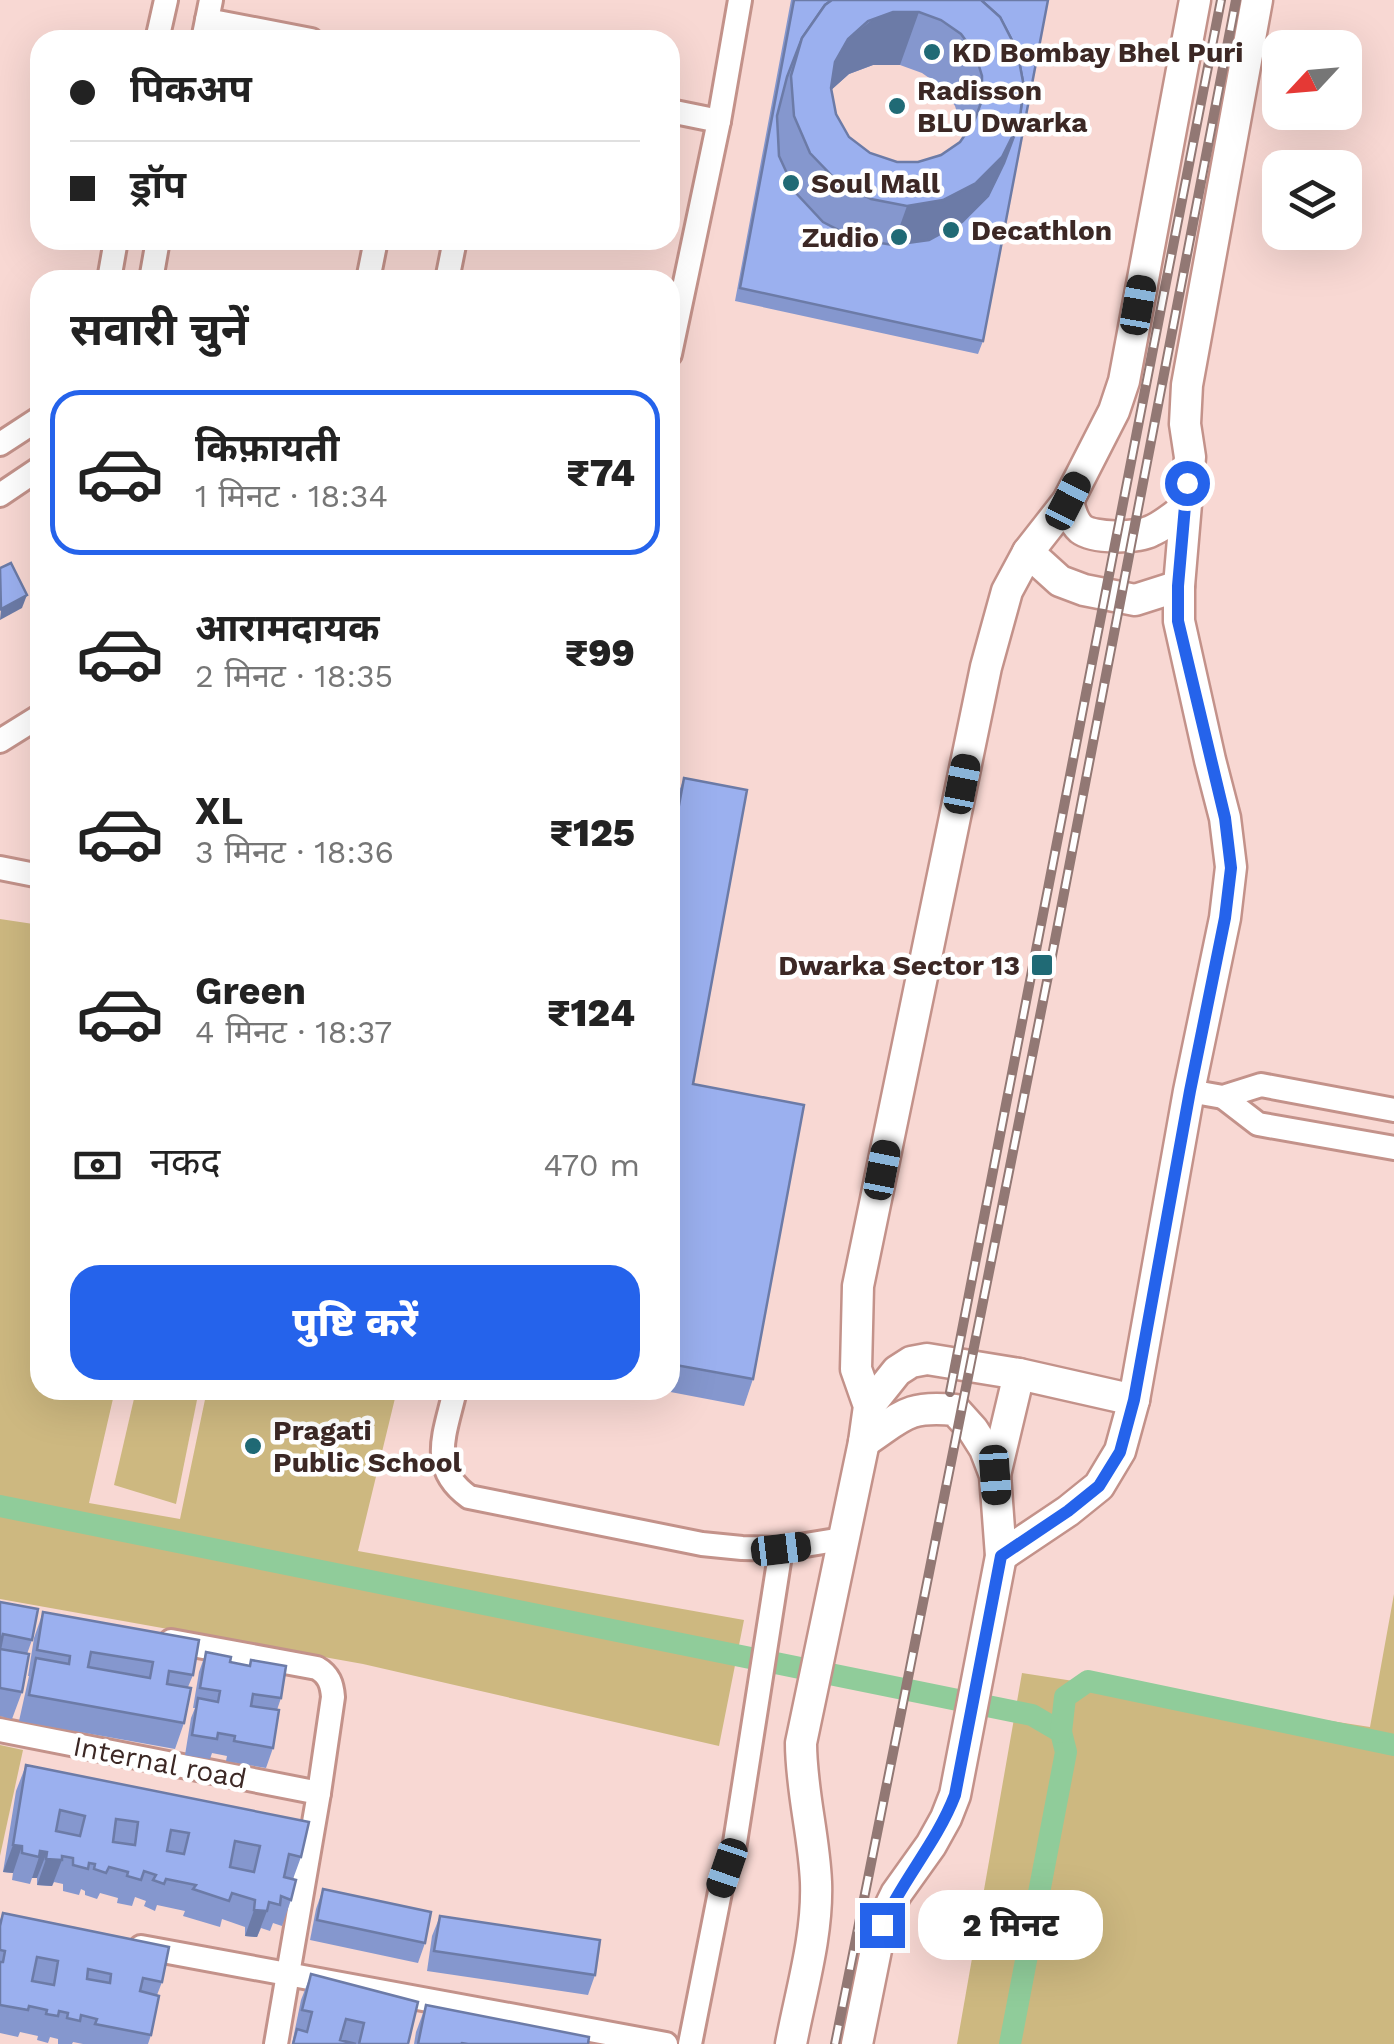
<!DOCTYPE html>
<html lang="hi">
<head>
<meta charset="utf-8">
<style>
  :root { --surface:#fff; --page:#f6f6f6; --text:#222; --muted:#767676; --line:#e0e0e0; --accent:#2563eb }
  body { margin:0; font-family:"Work Sans","Noto Sans Devanagari",sans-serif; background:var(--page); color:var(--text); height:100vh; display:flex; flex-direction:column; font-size:38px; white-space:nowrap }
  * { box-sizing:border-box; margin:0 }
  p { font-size:32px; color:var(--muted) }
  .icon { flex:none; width:55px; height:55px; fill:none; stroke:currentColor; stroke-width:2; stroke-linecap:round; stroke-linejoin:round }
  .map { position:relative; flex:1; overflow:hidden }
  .panel { position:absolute; left:30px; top:270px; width:650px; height:1130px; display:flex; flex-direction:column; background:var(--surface); border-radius:30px; box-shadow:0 10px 40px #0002 }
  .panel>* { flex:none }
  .top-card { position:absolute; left:30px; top:30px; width:650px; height:220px; border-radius:30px; box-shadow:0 10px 40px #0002; display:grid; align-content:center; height:220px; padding:0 40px; background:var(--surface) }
  .needle { width:65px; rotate:244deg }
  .fabs { position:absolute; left:1262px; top:30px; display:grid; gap:20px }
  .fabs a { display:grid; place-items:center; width:100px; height:100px; border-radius:20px; background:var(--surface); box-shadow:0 10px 40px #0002; font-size:50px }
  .end { position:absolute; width:45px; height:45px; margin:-22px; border:12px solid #2563eb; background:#fff; box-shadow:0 0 0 5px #fff }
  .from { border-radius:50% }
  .bubble { position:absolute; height:70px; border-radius:30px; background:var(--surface); box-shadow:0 10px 40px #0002; font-size:32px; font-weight:800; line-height:70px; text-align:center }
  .car { position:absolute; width:30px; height:60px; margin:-30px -15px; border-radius:12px; box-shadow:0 0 8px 2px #0007; background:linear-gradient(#222 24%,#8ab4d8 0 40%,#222 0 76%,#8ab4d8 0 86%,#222 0) }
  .top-card b { display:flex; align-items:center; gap:35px; height:95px; font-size:38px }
  .top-card b+b { border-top:2px solid var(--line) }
  .top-card i { width:25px; height:25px; background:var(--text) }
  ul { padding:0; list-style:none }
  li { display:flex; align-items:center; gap:30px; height:165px; margin:0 20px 15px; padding:0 20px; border:5px solid transparent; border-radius:30px }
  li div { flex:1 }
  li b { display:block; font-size:38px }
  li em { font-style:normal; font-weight:800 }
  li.active { border-color:var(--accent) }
  li>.icon { width:90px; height:90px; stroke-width:1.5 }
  h2 { padding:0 40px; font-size:45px; line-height:120px }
  .pay { display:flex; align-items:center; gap:25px; height:110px; padding:0 40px; font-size:38px }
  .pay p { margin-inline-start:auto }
  .button { display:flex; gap:20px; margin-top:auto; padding:20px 40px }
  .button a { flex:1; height:115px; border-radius:30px; background:var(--accent); color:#fff; font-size:40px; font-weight:800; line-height:115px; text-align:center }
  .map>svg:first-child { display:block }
  .green { fill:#cdb880 }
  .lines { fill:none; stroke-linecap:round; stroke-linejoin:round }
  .canal { stroke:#90cc9a; stroke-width:22 }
  .minor-casing { stroke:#c3928a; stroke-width:28 }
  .tertiary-casing { stroke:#c3928a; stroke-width:35 }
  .minor { stroke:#fff; stroke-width:22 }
  .tertiary { stroke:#fff; stroke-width:30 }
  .rail-casing { stroke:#927874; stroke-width:10 }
  .rail { stroke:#fff; stroke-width:6; stroke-dasharray:19; stroke-linecap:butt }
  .wall { fill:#8597ce; fill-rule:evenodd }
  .shaded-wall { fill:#6c7ba7 }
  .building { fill:#9bb0ef; stroke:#6c7ba7; stroke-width:2.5; fill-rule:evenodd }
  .route { stroke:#2563eb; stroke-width:12 }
  .poi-dot { fill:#206a75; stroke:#fff; stroke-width:4 }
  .labels { text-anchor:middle; stroke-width:9; stroke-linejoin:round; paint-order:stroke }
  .poi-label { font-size:28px; font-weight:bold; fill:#3c2825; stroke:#fff; text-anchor:start }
  .street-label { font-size:28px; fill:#3c2825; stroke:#fff }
</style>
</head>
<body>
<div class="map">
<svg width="1394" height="2044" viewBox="0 0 1394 2044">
  <rect width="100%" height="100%" fill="#f8d8d3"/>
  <g class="green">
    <path d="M0 919 40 925V1390H115L89 1503 180 1519 207 1390H397L358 1551 744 1620 719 1746 363 1664 0 1599Z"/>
    <path d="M136 1390H199L176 1504 114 1485Z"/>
    <path d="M1394 1594V2044H957L1022 1673 1370 1727Z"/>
    <path d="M0 1745 23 1750 0 1856Z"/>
  </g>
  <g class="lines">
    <g class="canal">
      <path d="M0 1506 1032 1715 1061 1732 1066 1752 1010 2044"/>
      <path d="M1061 1732 1065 1697 1088 1681 1394 1745"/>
    </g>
    <defs>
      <g id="minor">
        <path d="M207 20 311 40"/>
        <path d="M157 40 166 0"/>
        <path d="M203 40 211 0"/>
        <path d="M670 111 719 121"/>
        <path d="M109 280 116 240"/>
        <path d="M151 280 158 240"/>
        <path d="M368 280 376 240"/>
        <path d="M447 280 455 240"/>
        <path d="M670 354 719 121 740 0"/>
        <path d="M0 444 40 418"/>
        <path d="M0 495 40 468"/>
        <path d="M0 741 40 716"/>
        <path d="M0 868 40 876"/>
        <path d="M1189 1091 1223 1097 1261 1085 1394 1110"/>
        <path d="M1223 1097 1258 1124 1394 1148"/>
        <path d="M455 1390C446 1432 427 1467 469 1497L702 1544 742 1548 781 1549 842 1539"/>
        <path d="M171 1641 317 1668C329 1675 332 1684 333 1697L319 1793 276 2044"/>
        <path d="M0 1730 319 1793"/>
        <path d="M141 1947 666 2044"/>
        <path d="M690 2044 721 1887 734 1849 781 1549"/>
      </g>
      <g id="tertiary">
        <path d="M1068 501C1070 510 1073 522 1081 529 1094 539 1137 538 1151 531 1163 526 1174 517 1184 509"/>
        <path d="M1028 552 1060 581 1084 590 1135 600 1179 586"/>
        <path d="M869 1406 897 1371 911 1362 927 1359 1019 1374 1134 1400"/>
        <path d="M995 1475 1019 1374"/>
        <path d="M1001 1556 1068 1511 1099 1486 1120 1451 1134 1400 1189 1091 1225 918 1231 867 1225 818 1210 760 1179 621V586L1190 457 1185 424 1187 385 1257 0"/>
        <path d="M791 2044C801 1991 818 1936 816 1882 814 1835 801 1790 801 1743L864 1442 869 1406 856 1369 858 1286 986 667 1007 591 1028 552 1068 501 1114 411 1124 381 1195 0"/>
        <path d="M857 2044 881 1925 896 1894 931 1845 946 1818 955 1795 1001 1556 995 1475 985 1449 973 1430 955 1410C906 1405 902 1417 864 1442"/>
      </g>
    </defs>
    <use href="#minor" class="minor-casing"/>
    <use href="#tertiary" class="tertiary-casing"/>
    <use href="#minor" class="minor"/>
    <use href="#tertiary" class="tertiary"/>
    <defs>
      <g id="rail">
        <path d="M950 1392 1221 0"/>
        <path d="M835 2044 1050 966 1236 0"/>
      </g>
    </defs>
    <use href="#rail" class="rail-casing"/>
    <use href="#rail" class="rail"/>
  </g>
  <g class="wall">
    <path d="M791 0H1048L983 341 978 354 735 301ZM873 65H900L922 73 942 87 955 106 962 129V138L960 142 941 155 918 162H897L870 153 849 137 836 114 831 90 849 74Z"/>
    <path d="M684 778 693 1084 753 1379 744 1406 660 1390H670V828L674 805Z"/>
    <path d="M0 1602 32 1640 27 1654 22 1692 12 1719 0 1716Z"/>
    <path d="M43 1612 193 1675 188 1687 184 1723 175 1749 19 1721 29 1676H28L34 1638Z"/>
    <path d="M206 1652 230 1662 249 1665 251 1660 281 1698 277 1710 273 1748 266 1768 226 1761 227 1756 212 1753 210 1759 185 1755 191 1718 195 1708H193L199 1672Z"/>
    <path d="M26 1765 301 1857 293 1879 291 1900 282 1926 273 1923 270 1931 261 1928 257 1937 245 1936V1927L222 1919 220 1927 183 1916 185 1911 157 1905 155 1911 144 1906 146 1901 135 1897 132 1906 117 1903 118 1898 100 1893 97 1899 85 1895V1891L81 1889 79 1895 63 1891V1884L54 1882 52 1886 37 1885V1878H32L30 1884 12 1880 13 1873 3 1872 16 1791Z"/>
    <path d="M323 1889 425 1943 418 1963 310 1940 316 1909Z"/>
    <path d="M3 1913 162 1982 157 1995 151 2035 148 2044H83L73 2042 72 2044H58V2039L50 2037 48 2043 37 2040 38 2036 20 2032 18 2037 0 2033V1920Z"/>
    <path d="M440 1916 595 1975 588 1995 427 1971 432 1936Z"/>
    <path d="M311 1974 408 2044H292L301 2000Z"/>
    <path d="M426 2005 588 2044H414L416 2032Z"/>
  </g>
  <g class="shaded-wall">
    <path d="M882 12H919L900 65H873L849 74 829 92 835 62 848 39Z"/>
    <path d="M1019 123 999 176 983 210 957 236 888 259 907 206Z"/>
    <path d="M27 595 22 608 0 620 1 609Z"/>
    <path d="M13 1845 22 1846 13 1873 3 1872Z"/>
    <path d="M40 1851 47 1852 37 1878H32L39 1857Z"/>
    <path d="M46 1859 62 1860 52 1886 37 1885Z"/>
    <path d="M254 1910 267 1911 257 1937 245 1936Z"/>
  </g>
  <g class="building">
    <path d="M794 0H832L825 5 802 38 787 77 777 116 779 156 796 193 823 222 856 239 893 245 929 240 962 222 988 196 1004 163 1019 123 1024 87 1017 50 1000 17 981 0H1048L983 341 740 288Z"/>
    <path d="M832 0H981L1000 17 1017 50 1024 87 1019 123 1002 157 976 183 943 200 907 206 871 199 838 182 810 153 794 116 791 76 802 38 825 5ZM893 12H919L941 20 961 34 975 53 982 76V100L974 122 960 142 941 155 918 162H897L870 153 849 137 836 114 831 88 835 62 848 39 868 21Z"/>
    <path d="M11 563 27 595 1 609 0 568Z"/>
    <path d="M684 778 747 790 693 1084 804 1105 753 1379 670 1364V854Z"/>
    <path d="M0 1602 38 1609 32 1640 3 1634 0 1649 29 1654 22 1692 0 1688Z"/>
    <path d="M43 1612 199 1640 193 1675 169 1671 167 1684 191 1688 184 1723 29 1695 36 1658 69 1664 70 1656 37 1650ZM91 1652 153 1662 150 1678 88 1667Z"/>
    <path d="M206 1652 231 1657 230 1662 250 1666 251 1660 286 1666 281 1698 253 1694 251 1706 279 1710 273 1748 234 1741 235 1736 218 1733 217 1739 192 1735 198 1698 218 1702 220 1691 200 1688Z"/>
    <path d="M26 1765 309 1822 301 1857 289 1854 284 1877 296 1880 291 1900 281 1896 280 1905 269 1902 267 1911 254 1910 255 1900 232 1893 229 1901 193 1889 196 1885 166 1879 164 1884 153 1880 156 1875 144 1871 141 1880 127 1876 128 1872 109 1867 106 1873 94 1869 95 1864 89 1863 88 1869 73 1865V1858L62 1856V1860L46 1859 47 1852 40 1851 39 1857 22 1853V1846L13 1845ZM60 1810 85 1816 80 1836 56 1831ZM116 1819 138 1822 135 1845 113 1842ZM171 1830 189 1833 184 1854 167 1851ZM235 1841 260 1846 254 1872 230 1867Z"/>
    <path d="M323 1889 431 1912 425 1943 317 1920Z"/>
    <path d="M3 1913 169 1947 162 1982 143 1978 140 1991 159 1996 151 2035 95 2024 97 2019 81 2015 80 2021 67 2018 68 2013 59 2011 58 2016 46 2014 47 2010 29 2006 28 2010 0 2005V1962H3L5 1951 0 1950V1926ZM37 1957 58 1961 54 1985 32 1981ZM88 1969 111 1974 110 1983 87 1979Z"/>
    <path d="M440 1916 600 1940 595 1975 434 1951Z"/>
    <path d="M311 1974 418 2002 408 2044H359L364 2023 346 2019 340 2040 356 2044H293L297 2029 307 2032 312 2012 302 2010Z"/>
    <path d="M426 2005 589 2037 588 2044H468L462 2043 461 2044H418Z"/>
  </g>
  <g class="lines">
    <path class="route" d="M882 1925C903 1879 937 1842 955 1795L1001 1556 1068 1511 1099 1486 1120 1452 1134 1400 1190 1091 1225 918 1231 868 1225 818 1178 621V586L1187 483"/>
  </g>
  <g class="poi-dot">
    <circle cx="932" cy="52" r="10"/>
    <circle cx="897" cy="106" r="10"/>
    <circle cx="791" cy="183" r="10"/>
    <circle cx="951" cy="230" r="10"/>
    <circle cx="899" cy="237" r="10"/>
    <rect x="1030" y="953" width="24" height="24" rx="5"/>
    <circle cx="253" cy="1446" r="10"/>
  </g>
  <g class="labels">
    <g class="poi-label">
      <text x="952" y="62">KD Bombay Bhel Puri</text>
      <text x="917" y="100">Radisson<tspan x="917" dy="32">BLU Dwarka</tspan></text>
      <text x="811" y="193">Soul Mall</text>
      <text x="971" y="240">Decathlon</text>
      <text x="879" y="247" text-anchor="end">Zudio</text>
      <text x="1020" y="975" text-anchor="end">Dwarka Sector 13</text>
      <text x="273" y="1440">Pragati<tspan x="273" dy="32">Public School</tspan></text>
    </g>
    <g class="street-label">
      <text transform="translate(160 1762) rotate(11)" y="10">Internal road</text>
    </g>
  </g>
</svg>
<div class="fabs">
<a><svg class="needle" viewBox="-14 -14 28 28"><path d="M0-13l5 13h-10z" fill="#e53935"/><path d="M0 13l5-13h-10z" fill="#767676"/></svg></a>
<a><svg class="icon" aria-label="layers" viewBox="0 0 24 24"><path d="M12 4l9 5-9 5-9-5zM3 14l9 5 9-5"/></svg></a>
</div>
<i class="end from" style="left:1187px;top:483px"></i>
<i class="end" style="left:882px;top:1925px"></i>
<div class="bubble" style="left:918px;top:1890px;width:185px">2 मिनट</div>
<i class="car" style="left:1138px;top:305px;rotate:10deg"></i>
<i class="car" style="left:1068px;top:501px;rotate:27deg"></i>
<i class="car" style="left:962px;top:784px;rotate:11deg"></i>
<i class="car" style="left:882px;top:1170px;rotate:11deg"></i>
<i class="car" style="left:995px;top:1475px;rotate:176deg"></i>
<i class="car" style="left:781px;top:1549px;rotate:83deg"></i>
<i class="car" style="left:727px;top:1868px;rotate:199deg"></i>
<div class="top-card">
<b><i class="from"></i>पिकअप</b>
<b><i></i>ड्रॉप</b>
</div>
<section class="panel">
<h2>सवारी चुनें</h2>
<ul>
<li class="active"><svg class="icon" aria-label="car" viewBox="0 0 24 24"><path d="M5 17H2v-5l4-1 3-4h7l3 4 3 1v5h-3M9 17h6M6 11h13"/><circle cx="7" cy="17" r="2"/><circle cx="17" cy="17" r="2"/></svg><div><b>किफ़ायती</b><p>1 मिनट · 18:34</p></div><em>₹74</em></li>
<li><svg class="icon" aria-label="car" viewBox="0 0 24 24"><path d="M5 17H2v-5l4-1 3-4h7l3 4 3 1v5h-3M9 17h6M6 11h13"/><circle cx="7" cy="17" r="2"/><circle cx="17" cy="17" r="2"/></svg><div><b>आरामदायक</b><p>2 मिनट · 18:35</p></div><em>₹99</em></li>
<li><svg class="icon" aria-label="car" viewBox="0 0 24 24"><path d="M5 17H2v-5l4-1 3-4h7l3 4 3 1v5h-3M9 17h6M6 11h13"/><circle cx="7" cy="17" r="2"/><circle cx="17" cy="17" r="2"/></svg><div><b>XL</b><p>3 मिनट · 18:36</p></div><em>₹125</em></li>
<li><svg class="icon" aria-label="car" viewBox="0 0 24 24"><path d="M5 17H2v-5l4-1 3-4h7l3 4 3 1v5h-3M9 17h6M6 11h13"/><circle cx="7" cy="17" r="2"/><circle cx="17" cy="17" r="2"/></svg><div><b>Green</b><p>4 मिनट · 18:37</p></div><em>₹124</em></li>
</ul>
<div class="pay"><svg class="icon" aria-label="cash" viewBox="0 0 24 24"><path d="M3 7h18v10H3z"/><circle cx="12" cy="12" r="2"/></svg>नकद<p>470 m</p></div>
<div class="button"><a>पुष्टि करें</a></div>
</section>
</div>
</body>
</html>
